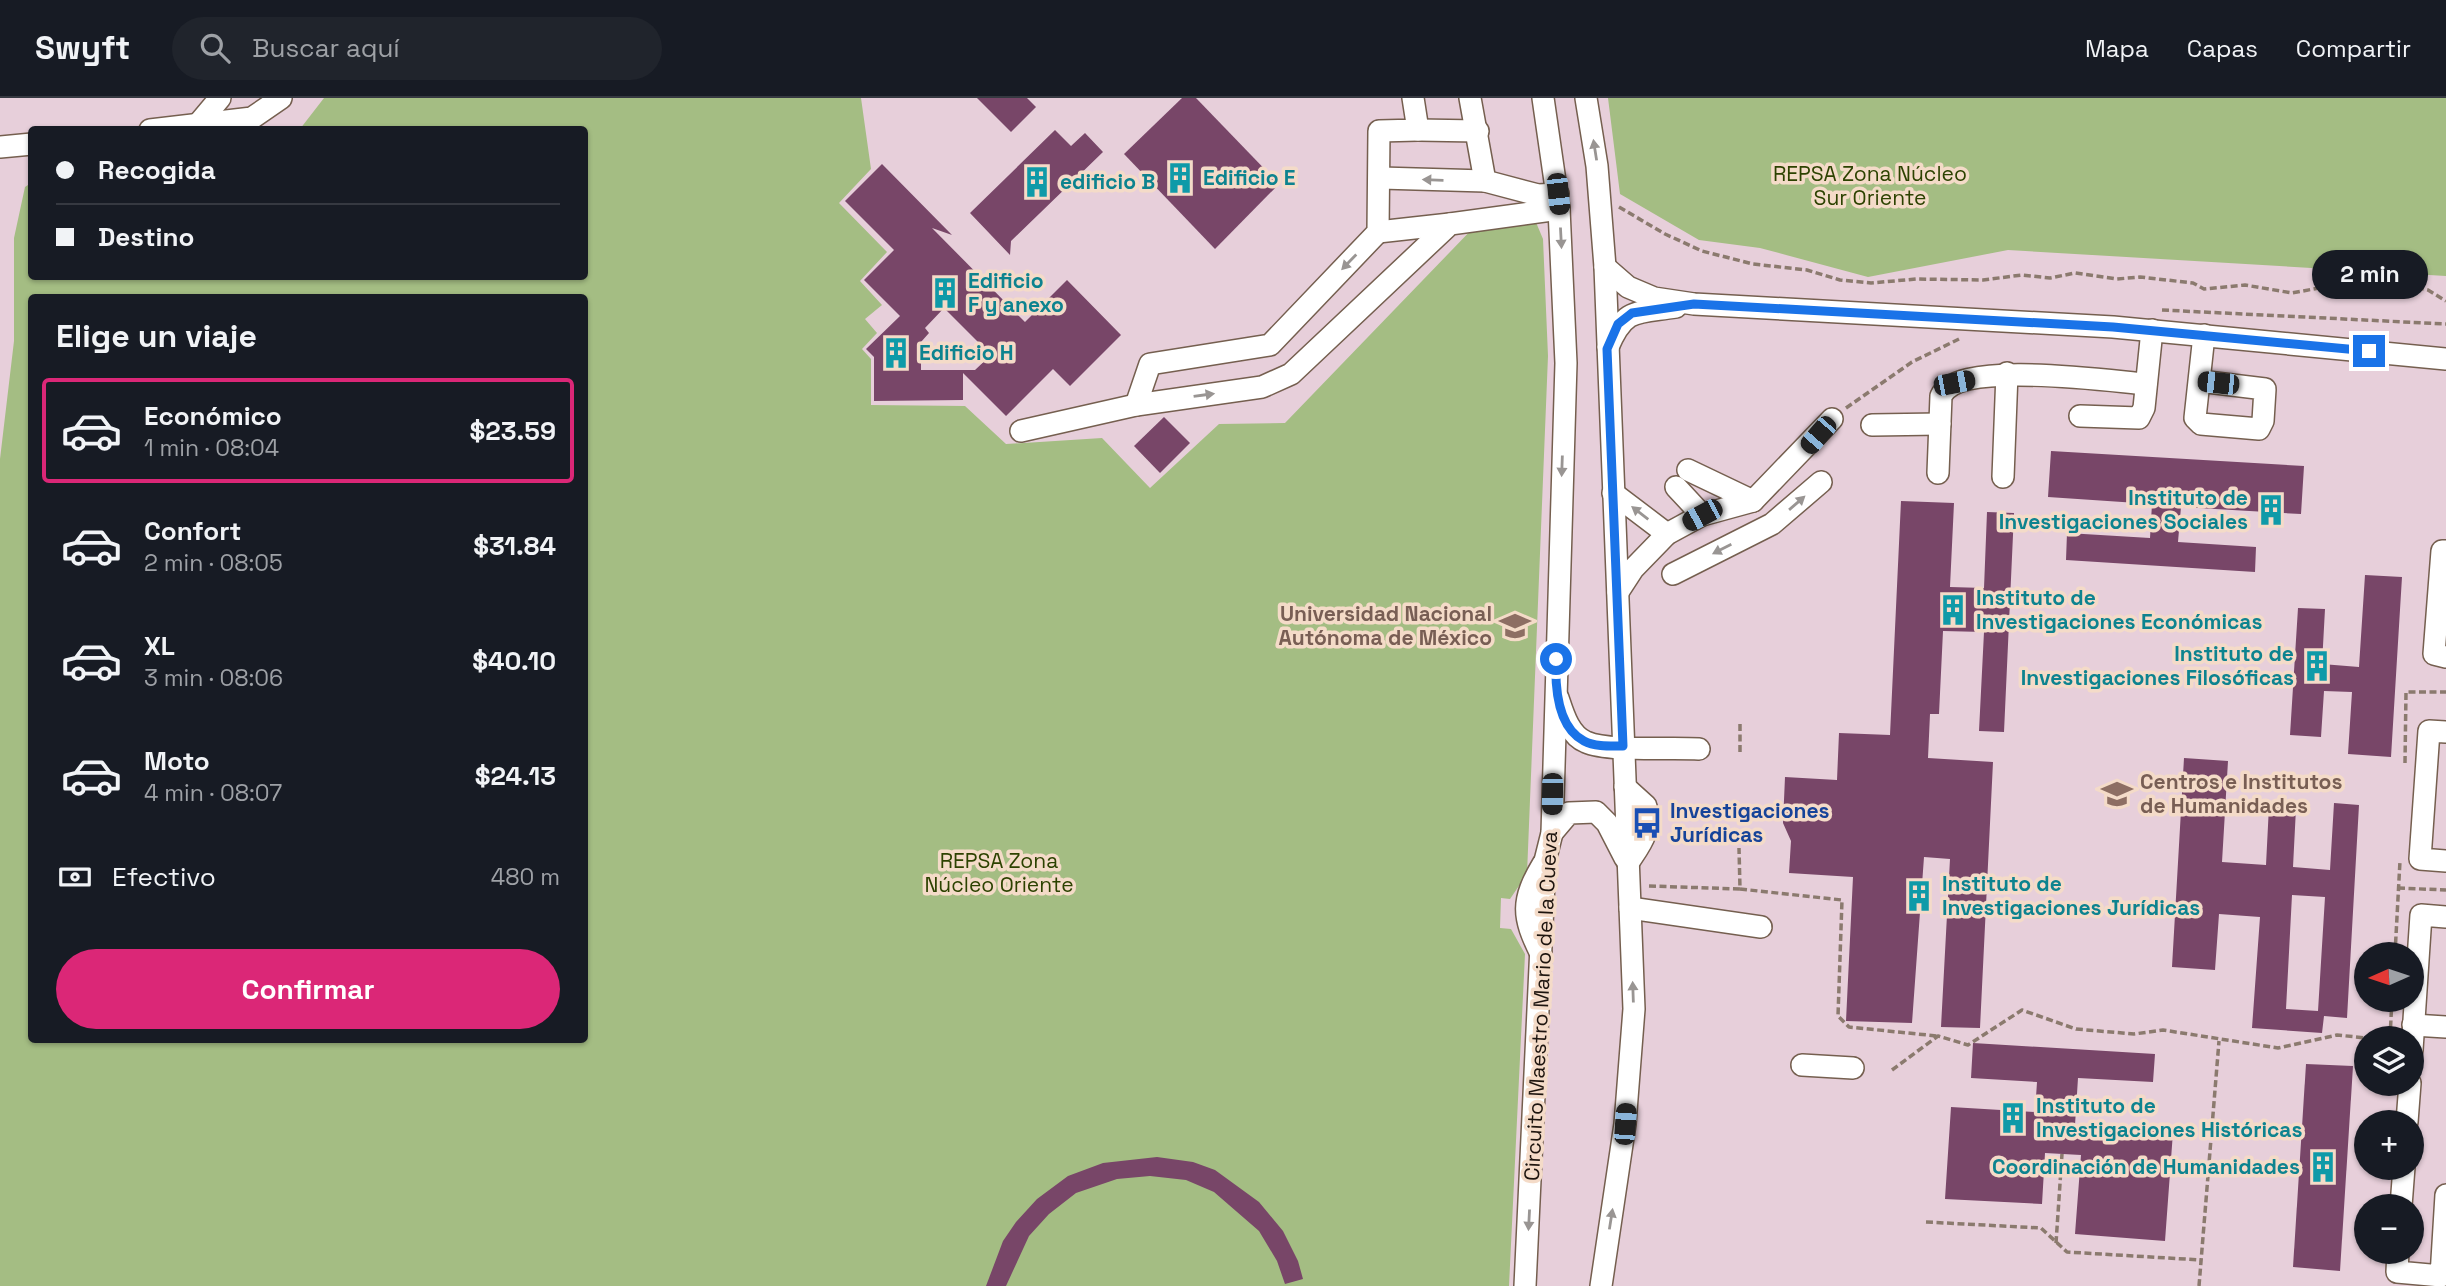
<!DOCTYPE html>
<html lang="es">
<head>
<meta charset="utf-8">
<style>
  :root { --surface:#171b24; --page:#20242c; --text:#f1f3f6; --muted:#9ea1a6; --line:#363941; --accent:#db2777 }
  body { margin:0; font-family:"Space Grotesk",sans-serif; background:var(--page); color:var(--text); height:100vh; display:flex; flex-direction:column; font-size:26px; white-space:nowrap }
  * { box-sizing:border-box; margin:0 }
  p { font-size:23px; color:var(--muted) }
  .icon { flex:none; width:38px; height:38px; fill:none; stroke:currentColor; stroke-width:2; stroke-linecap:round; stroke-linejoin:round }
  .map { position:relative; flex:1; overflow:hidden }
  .drawer { position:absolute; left:28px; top:196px; width:560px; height:749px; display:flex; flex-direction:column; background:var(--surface); border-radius:7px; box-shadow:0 2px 5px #0004 }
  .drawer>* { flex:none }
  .top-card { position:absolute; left:28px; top:28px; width:560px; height:154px; border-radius:7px; box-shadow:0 2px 5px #0004; display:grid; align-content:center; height:154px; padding:0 28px; background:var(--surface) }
  .needle { width:46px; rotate:267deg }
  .controls { position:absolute; left:2354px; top:844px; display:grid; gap:14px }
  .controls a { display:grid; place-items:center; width:70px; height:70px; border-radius:50%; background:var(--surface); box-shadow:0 2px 5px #0004; font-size:35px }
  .end { position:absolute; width:32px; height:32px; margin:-16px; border:9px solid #1a73e8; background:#fff; box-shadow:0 0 0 4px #fff }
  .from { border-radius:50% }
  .bubble { position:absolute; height:49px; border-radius:24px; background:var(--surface); box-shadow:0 2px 5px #0004; font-size:23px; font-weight:600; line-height:49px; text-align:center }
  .car { position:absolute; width:21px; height:42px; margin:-21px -10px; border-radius:9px; box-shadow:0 0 5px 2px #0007; background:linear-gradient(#222 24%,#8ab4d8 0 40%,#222 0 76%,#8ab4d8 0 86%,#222 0) }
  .top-card b { display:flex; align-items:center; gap:24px; height:66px; font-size:26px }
  .top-card b+b { border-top:2px solid var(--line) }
  .top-card i { width:18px; height:18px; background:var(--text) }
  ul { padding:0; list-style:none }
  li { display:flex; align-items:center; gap:21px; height:105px; margin:0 14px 10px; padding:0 14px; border:4px solid transparent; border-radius:7px }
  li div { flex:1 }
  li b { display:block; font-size:26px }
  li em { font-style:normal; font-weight:600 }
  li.selected { border-color:var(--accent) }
  li>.icon { width:63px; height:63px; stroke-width:1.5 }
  h2 { padding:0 28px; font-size:32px; line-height:84px }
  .pay { display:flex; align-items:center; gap:18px; height:77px; padding:0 28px; font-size:26px }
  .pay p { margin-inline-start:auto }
  .cta { display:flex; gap:14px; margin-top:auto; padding:14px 28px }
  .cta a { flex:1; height:80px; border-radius:42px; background:var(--accent); color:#fff; font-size:28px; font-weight:600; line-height:80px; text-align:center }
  header { display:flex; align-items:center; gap:42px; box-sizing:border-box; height:98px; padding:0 35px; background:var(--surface); border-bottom:2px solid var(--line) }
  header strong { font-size:33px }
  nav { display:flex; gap:38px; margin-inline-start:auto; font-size:24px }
  .search { width:490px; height:63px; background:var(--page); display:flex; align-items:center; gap:18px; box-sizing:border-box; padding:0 24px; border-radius:38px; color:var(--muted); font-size:26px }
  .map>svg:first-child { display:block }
  .education { fill:#e7cfda; fill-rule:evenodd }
  .green { fill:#a4bd83; fill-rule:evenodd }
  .building { fill:#784668; fill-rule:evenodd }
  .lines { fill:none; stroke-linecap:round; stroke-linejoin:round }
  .minor-casing { stroke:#755f4f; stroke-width:24 }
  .path { stroke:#8b7a6e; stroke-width:3.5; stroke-dasharray:7 3.5; stroke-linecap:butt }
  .minor { stroke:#fff; stroke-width:21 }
  .oneway { fill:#999593 }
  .route { stroke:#1a73e8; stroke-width:9 }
  .labels { text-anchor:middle; stroke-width:7; stroke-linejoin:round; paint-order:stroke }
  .park-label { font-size:21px; fill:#2c4200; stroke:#f4dbc8 }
  .culture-label { font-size:21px; font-weight:bold; fill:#0d838f; stroke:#f4dbc8; text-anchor:start }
  .education-label { font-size:21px; font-weight:bold; fill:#785e54; stroke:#f4dbc8; text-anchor:end }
  .transit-label { font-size:21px; font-weight:bold; fill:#164399; stroke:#f4dbc8; text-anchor:start }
  .street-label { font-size:21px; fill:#1d140e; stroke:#f4dbc8 }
</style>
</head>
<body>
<header>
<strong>Swyft</strong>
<div class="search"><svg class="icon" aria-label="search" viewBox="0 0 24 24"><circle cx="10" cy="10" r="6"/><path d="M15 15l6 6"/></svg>Buscar aquí</div>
<nav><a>Mapa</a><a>Capas</a><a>Compartir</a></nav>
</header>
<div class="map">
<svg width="2446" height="1188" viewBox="0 0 2446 1188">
  <rect width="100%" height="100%" fill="#f4dbc8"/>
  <path class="education" d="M0 0H2446V1188H0ZM32 32H584V178H32ZM32 200H584V942H32ZM2366 856H2412V901H2366ZM2366 940H2412V985H2366ZM2366 1024H2412V1069H2366ZM2366 1108H2412V1153H2366Z"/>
  <g class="green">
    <path d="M324 0H861L871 71 839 105 887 154 860 183 882 207 865 221 877 235 862 251 871 261V307L965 308 1006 346 1102 340 1150 390 1219 326 1285 325 1477 126 1535 122 1543 141 1548 258 1527 776 1510 801 1501 800 1500 830 1511 831 1525 856 1509 1188H0V361L14 243V140L25 89 31 85 32 178H584V32L300 31ZM32 200H584V942H32Z"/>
    <path d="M1608 0H2446V178L2008 152 1868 179 1760 150 1699 142 1620 96Z"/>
  </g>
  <g class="building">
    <path d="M977 0H1027L1036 9 1011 34Z"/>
    <path d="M1182 0H1196L1279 86 1215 151 1124 56Z"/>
    <path d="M1055 32 1071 48 1085 35 1103 54 1011 143 1010 157 970 115Z"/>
    <path d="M882 66 952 137 932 130 1025 224 1067 182 1121 237 1070 288 1053 271 1006 318 963 275V302L874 303V259L866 251 900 218 864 182 894 152 845 103ZM944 210 991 257 975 272H921V244L929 235 925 230Z"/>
    <path d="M1164 319 1190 345 1160 375 1134 348Z"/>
    <path d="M2051 353 2304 368 2301 416 2181 409 2178 444 2256 449 2255 474 2066 462 2067 435 2150 440 2152 406 2048 399Z"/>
    <path d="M1901 403 1954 405 1950 489 1984 490 1987 414 2014 415 2004 634 1979 633 1984 534 1943 533 1939 616H1930L1928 660 1993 664 1980 930 1941 929 1950 761 1924 759 1912 925 1846 923 1853 779 1789 775 1791 743 1783 725 1785 679 1837 682 1839 635 1890 637Z"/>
    <path d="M2365 477 2402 479 2391 659 2348 656 2352 594 2324 593 2321 639 2290 637 2298 510 2325 511 2322 566 2359 569Z"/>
    <path d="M2184 660 2228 663 2222 764 2266 767 2269 708 2296 710 2293 769 2330 772 2334 705 2359 707 2347 920 2324 918 2322 935 2252 930 2260 819 2219 816 2215 872 2172 869ZM2292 797 2325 799 2318 913 2286 911Z"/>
    <path d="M1973 945 2155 956 2153 984 2078 980 2075 1027 2173 1034 2165 1143 2075 1136 2081 1057 2045 1055 2042 1106 1945 1101 1951 1009 2035 1014 2037 984 1971 980Z"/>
    <path d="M2306 966 2353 968 2340 1173 2293 1169Z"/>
    <path d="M1157 1059 1193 1064 1215 1072 1259 1104 1283 1133 1298 1163 1303 1181 1285 1186 1277 1163 1259 1133 1214 1094 1186 1082 1150 1078 1117 1081 1076 1095 1049 1116 1029 1138 1006 1188H986L1003 1143 1016 1124 1037 1101 1068 1078 1103 1065Z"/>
  </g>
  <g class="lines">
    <defs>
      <g id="minor">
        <path d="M1470 0 1485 83 1538 97 1558 96"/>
        <path d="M1586 0 1597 68 1605 169 1634 911 1625 1026 1601 1188"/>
        <path d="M199 25 220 0"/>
        <path d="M150 32 252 20 281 0"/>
        <path d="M1418 32 1478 33"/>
        <path d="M0 49 32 46"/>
        <path d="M1381 80 1485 83"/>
        <path d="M1378 134 1450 126"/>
        <path d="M1605 169 1628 189 1654 200 1694 206 2113 229 2446 261"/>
        <path d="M1608 249C1625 209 1637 215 1676 209"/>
        <path d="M2199 283 2265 291 2263 323 2259 331 2201 326 2195 320 2204 237"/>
        <path d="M1136 307 1150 266 1270 247 1378 134 1379 33 1418 32 1413 0"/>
        <path d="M2080 318 2139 320 2144 310 2152 232"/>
        <path d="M1872 327 1940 326"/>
        <path d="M1021 333 1136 307 1262 289 1291 276 1450 126 1559 111"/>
        <path d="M1688 372 1753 403"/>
        <path d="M1938 375 1941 298C1959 261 2108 283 2146 286"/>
        <path d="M2003 379 2007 275"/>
        <path d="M1676 389 1702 417"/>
        <path d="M1613 395 1667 436"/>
        <path d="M2446 453H2442L2434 556 2446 559"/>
        <path d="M1673 476 1772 426 1821 384"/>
        <path d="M1618 494 1633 471 1667 436 1702 417 1753 403 1832 321"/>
        <path d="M1558 600C1563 615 1569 637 1586 644 1608 654 1672 649 1699 651"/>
        <path d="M2446 634 2429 633 2420 761 2446 763"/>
        <path d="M1625 689 1646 708C1649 737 1644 741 1628 765"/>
        <path d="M1552 735 1569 715 1596 714 1607 725 1625 760"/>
        <path d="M1630 810 1761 829"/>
        <path d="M1541 856C1522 818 1521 803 1543 766"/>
        <path d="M2413 927 2446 929"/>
        <path d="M2412 952 2421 817 2446 819"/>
        <path d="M1802 967 1853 970"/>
        <path d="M2407 1024 2410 985"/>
        <path d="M2401 1108 2404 1069"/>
        <path d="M2398 1153 2397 1174 2441 1178 2446 1097"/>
        <path d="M1525 1188 1545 763 1552 735 1566 265 1559 111 1543 0"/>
      </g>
    </defs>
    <use href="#minor" class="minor-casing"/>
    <g class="path">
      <path d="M1619 109 1665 136 1702 153 1753 166 1807 172 1840 182 1871 185 1916 181 1983 182 2022 177 2050 180 2075 175 2117 181 2140 179 2193 185 2204 191 2245 187 2292 195 2362 182H2384L2428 192 2446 203"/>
      <path d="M2162 212 2446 226"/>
      <path d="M1846 310 1912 264 1959 241"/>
      <path d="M1740 654V626"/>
      <path d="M2405 665 2406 594H2446"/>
      <path d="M1649 788 1740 791 1739 750"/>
      <path d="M2398 790 2446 792"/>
      <path d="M1740 791 1842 802 1838 918 1849 929 1937 938"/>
      <path d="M2395 856 2400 763"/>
      <path d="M2390 940 2392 901"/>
      <path d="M1892 972 1938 938 1968 947 2022 912 2076 931 2134 936 2163 932 2278 950 2337 937 2366 940"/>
      <path d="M1926 1124 2041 1130 2067 1154 2201 1162"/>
      <path d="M2056 1145 2062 1056"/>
      <path d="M2199 1188 2219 943"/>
    </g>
    <use href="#minor" class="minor"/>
  </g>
  <defs><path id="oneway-solid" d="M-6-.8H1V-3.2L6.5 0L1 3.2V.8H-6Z" transform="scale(1.75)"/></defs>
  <g class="oneway">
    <use href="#oneway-solid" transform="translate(1595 52) rotate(-99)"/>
    <use href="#oneway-solid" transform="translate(1433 82) rotate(-178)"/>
    <use href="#oneway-solid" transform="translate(1561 140) rotate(87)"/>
    <use href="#oneway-solid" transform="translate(1349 164) rotate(134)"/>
    <use href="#oneway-solid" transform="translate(1204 297) rotate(-8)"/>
    <use href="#oneway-solid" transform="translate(1562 368) rotate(92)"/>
    <use href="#oneway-solid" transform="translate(1797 405) rotate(-41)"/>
    <use href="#oneway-solid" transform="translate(1640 415) rotate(-142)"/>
    <use href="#oneway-solid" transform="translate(1722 451) rotate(153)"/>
    <use href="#oneway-solid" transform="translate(1633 894) rotate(-92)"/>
    <use href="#oneway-solid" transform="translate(1611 1121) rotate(-81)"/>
    <use href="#oneway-solid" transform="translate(1529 1122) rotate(93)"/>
  </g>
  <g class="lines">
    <path class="route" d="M1556 561C1555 587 1557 629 1584 643 1595 649 1611 648 1623 648L1607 251 1618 226 1632 215 1694 206 2113 229 2369 253"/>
  </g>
  <defs>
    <symbol id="building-bare" viewBox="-9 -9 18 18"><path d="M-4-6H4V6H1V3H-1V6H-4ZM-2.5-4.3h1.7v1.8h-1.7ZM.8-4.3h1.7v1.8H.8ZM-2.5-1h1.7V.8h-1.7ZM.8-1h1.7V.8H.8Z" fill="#0f9aa8" stroke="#f4dbc8" stroke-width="2.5" paint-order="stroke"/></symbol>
    <symbol id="university-bare" viewBox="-9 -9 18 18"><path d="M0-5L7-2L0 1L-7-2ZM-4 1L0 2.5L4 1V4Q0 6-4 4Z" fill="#8d6e63" stroke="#f4dbc8" stroke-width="2.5" paint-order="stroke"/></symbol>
    <symbol id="bus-bare" viewBox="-9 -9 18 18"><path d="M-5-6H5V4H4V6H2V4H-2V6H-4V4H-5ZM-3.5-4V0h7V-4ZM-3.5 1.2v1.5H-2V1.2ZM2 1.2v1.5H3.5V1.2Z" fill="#1a4fb4" stroke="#f4dbc8" stroke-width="2.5" paint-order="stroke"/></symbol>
  </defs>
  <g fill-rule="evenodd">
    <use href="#building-bare" x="1158" y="58" width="44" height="44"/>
    <use href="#building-bare" x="1015" y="62" width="44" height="44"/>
    <use href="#building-bare" x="923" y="173" width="44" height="44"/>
    <use href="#building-bare" x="874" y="233" width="44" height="44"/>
    <use href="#building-bare" x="2249" y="390" width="44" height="44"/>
    <use href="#building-bare" x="1931" y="490" width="44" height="44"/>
    <use href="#university-bare" x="1493" y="506" width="44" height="44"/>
    <use href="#building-bare" x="2295" y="546" width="44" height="44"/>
    <use href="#university-bare" x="2095" y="674" width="44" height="44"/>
    <use href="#bus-bare" x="1625" y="703" width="44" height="44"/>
    <use href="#building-bare" x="1897" y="776" width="44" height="44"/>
    <use href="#building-bare" x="1991" y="998" width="44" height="44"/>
    <use href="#building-bare" x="2301" y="1047" width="44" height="44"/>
  </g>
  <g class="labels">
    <g class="park-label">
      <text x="1870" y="83">REPSA Zona Núcleo<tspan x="1870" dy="24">Sur Oriente</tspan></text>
      <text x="999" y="770">REPSA Zona<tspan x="999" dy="24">Núcleo Oriente</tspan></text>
    </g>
    <g class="culture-label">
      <text x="1203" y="87">Edificio E</text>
      <text x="1060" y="91">edificio B</text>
      <text x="968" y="190">Edificio<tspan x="968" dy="24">F y anexo</tspan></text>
      <text x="919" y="262">Edificio H</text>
      <text x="2248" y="407" text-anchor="end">Instituto de<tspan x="2248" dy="24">Investigaciones Sociales</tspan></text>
      <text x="1976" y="507">Instituto de<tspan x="1976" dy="24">Investigaciones Económicas</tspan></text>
      <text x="2294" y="563" text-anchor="end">Instituto de<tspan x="2294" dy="24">Investigaciones Filosóficas</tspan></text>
      <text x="1942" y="793">Instituto de<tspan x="1942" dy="24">Investigaciones Jurídicas</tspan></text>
      <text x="2036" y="1015">Instituto de<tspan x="2036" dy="24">Investigaciones Históricas</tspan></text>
      <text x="2300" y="1076" text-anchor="end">Coordinación de Humanidades</text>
    </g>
    <g class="education-label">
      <text x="1492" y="523">Universidad Nacional<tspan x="1492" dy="24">Autónoma de México</tspan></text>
      <text x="2140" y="691" text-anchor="start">Centros e Institutos<tspan x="2140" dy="24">de Humanidades</tspan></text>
    </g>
    <g class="transit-label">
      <text x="1670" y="720">Investigaciones<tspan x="1670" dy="24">Jurídicas</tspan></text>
    </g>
    <g class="street-label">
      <text transform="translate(1541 908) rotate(-87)" y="7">Circuito Maestro Mario de la Cueva</text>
    </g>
  </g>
</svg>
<div class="controls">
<a><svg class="needle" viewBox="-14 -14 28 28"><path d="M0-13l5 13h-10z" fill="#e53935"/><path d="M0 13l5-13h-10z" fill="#9ea1a6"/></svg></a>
<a><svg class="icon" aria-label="layers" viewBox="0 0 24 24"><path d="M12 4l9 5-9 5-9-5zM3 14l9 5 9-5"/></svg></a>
<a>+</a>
<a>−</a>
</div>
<i class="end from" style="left:1556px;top:561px"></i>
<i class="end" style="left:2369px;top:253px"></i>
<div class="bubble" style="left:2312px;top:152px;width:116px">2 min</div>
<i class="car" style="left:1558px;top:96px;rotate:174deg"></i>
<i class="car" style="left:1954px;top:285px;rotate:79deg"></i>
<i class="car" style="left:2218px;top:285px;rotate:276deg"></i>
<i class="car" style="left:1818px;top:337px;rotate:221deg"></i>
<i class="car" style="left:1702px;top:417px;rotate:242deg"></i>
<i class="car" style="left:1552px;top:696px;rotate:181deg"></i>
<i class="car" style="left:1625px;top:1026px;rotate:4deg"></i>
<div class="top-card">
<b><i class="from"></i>Recogida</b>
<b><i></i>Destino</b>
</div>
<section class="drawer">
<h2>Elige un viaje</h2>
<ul>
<li class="selected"><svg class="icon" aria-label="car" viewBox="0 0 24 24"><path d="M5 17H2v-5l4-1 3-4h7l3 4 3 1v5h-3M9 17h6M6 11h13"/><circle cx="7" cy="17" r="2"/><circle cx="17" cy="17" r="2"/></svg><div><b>Económico</b><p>1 min · 08:04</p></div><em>$23.59</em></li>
<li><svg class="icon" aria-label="car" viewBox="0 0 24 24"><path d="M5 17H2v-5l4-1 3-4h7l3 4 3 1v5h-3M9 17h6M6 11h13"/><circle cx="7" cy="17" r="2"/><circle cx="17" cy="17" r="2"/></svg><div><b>Confort</b><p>2 min · 08:05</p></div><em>$31.84</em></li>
<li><svg class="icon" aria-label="car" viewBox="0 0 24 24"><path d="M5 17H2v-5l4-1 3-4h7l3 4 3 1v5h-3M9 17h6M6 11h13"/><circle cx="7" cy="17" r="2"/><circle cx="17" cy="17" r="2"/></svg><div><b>XL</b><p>3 min · 08:06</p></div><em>$40.10</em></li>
<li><svg class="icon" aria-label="car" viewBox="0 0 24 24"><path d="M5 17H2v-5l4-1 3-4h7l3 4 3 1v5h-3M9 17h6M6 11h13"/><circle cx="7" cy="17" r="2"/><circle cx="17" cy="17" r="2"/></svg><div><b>Moto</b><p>4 min · 08:07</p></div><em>$24.13</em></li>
</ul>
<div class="pay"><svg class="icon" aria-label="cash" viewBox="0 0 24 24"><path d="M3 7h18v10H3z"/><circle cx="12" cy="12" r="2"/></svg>Efectivo<p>480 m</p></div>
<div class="cta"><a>Confirmar</a></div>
</section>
</div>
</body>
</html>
